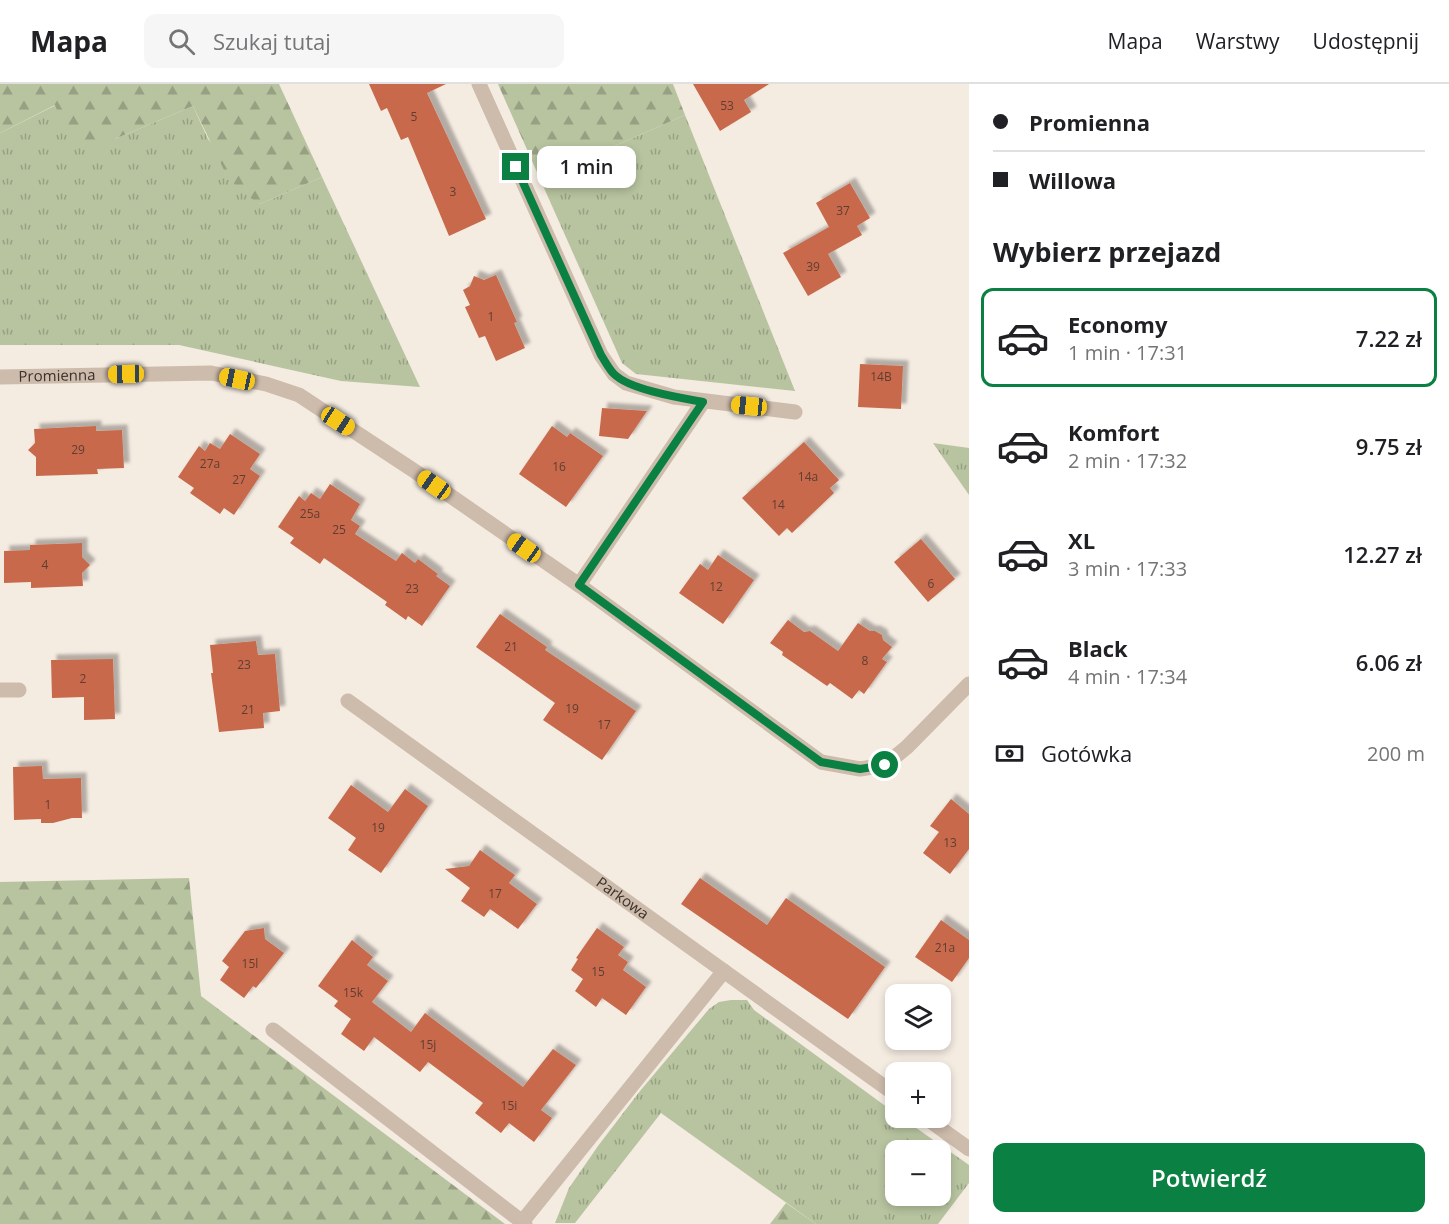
<!DOCTYPE html>
<html lang="pl">
<head>
<meta charset="utf-8">
<style>
  :root { --surface:#fff; --page:#f6f6f6; --text:#202124; --muted:#757577; --line:#e0e0e0; --accent:#0b8043 }
  body { margin:0; font-family:"Open Sans",sans-serif; background:var(--page); color:var(--text); height:100vh; display:flex; flex-direction:column; font-size:22px; white-space:nowrap }
  * { box-sizing:border-box; margin:0 }
  p { font-size:20px; color:var(--muted) }
  .icon { flex:none; width:33px; height:33px; fill:none; stroke:currentColor; stroke-width:2; stroke-linecap:round; stroke-linejoin:round }
  .map { position:relative; flex:1; overflow:hidden }
  .drawer { display:flex; flex-direction:column; background:var(--surface); width:480px }
  .drawer>* { flex:none }
  .top-card { display:grid; align-content:center; height:132px; padding:0 24px; background:var(--surface) }
  .controls { position:absolute; left:885px; top:900px; display:grid; gap:12px }
  .controls a { display:grid; place-items:center; width:66px; height:66px; border-radius:12px; background:var(--surface); box-shadow:0 3px 9px #0003; font-size:30px }
  .end { position:absolute; width:27px; height:27px; margin:-14px; border:8px solid #0b8043; background:#fff; box-shadow:0 0 0 3px #fff }
  .from { border-radius:50% }
  .bubble { position:absolute; height:42px; border-radius:12px; background:var(--surface); box-shadow:0 3px 9px #0003; font-size:20px; font-weight:600; line-height:42px; text-align:center }
  .car { position:absolute; width:18px; height:36px; margin:-18px -9px; border-radius:8px; box-shadow:0 0 4px 2px #0007; background:linear-gradient(#f5c518 24%,#345 0 40%,#f5c518 0 76%,#345 0 86%,#f5c518 0) }
  .top-card b { display:flex; align-items:center; gap:21px; height:57px; font-size:22px }
  .top-card b+b { border-top:2px solid var(--line) }
  .top-card i { width:15px; height:15px; background:var(--text) }
  ul { padding:0; list-style:none }
  li { display:flex; align-items:center; gap:18px; height:99px; margin:0 12px 9px; padding:0 12px; border:3px solid transparent; border-radius:12px }
  li div { flex:1 }
  li b { display:block; font-size:22px }
  li em { font-style:normal; font-weight:600 }
  li.current { border-color:var(--accent) }
  li>.icon { width:54px; height:54px; stroke-width:1.5 }
  h2 { padding:0 24px; font-size:27px; line-height:72px }
  .pay { display:flex; align-items:center; gap:15px; height:66px; padding:0 24px; font-size:22px }
  .pay p { margin-inline-start:auto }
  .primary-button { display:flex; gap:12px; margin-top:auto; padding:12px 24px }
  .primary-button a { flex:1; height:69px; border-radius:12px; background:var(--accent); color:#fff; font-size:24px; font-weight:600; line-height:69px; text-align:center }
  header { display:flex; align-items:center; gap:36px; box-sizing:border-box; height:84px; padding:0 30px; background:var(--surface); border-bottom:2px solid var(--line) }
  header strong { font-size:28px }
  nav { display:flex; gap:33px; margin-inline-start:auto; font-size:21px }
  .search { width:420px; height:54px; background:var(--page); display:flex; align-items:center; gap:15px; box-sizing:border-box; padding:0 21px; border-radius:12px; color:var(--muted); font-size:22px }
  main { display:flex; flex:1; min-height:0 }
  .map>svg:first-child { display:block }
  .grass { fill:url(#grass-tufts); fill-rule:evenodd }
  .forest { fill:url(#forest-firs) }
  .building { fill:#c8694b; filter:url(#shadow) }
  .lines { fill:none; stroke-linecap:round; stroke-linejoin:round }
  .minor { stroke:#cdbbac; stroke-width:15 }
  .route { stroke:#0b8043; stroke-width:8 }
  .labels { text-anchor:middle; stroke-width:4.5; stroke-linejoin:round; paint-order:stroke }
  .number-label { font-size:12px; fill:#5e3e33 }
  .street-label { font-size:15px; fill:#3b302b; stroke:#fbf5ee }
</style>
</head>
<body>
<header>
<strong>Mapa</strong>
<div class="search"><svg class="icon" aria-label="search" viewBox="0 0 24 24"><circle cx="10" cy="10" r="6"/><path d="M15 15l6 6"/></svg>Szukaj tutaj</div>
<nav><a>Mapa</a><a>Warstwy</a><a>Udostępnij</a></nav>
</header>
<main>
<div class="map">
<svg width="969" height="1140" viewBox="0 0 969 1140">
  <defs>
    <pattern id="grass-tufts" width="24" height="20" patternUnits="userSpaceOnUse" patternTransform="scale(1.5)"><rect width="24" height="20" fill="#b8c4a0"/><path d="M3 7l-1-3M5 7V3M7 7l1-3M15 17l-1-3M17 17v-4M19 17l1-3" fill="none" stroke="#97a083"/></pattern>
    <pattern id="forest-firs" width="22" height="20" patternUnits="userSpaceOnUse" patternTransform="scale(1.5)"><rect width="22" height="20" fill="#b8c4a0"/><path d="M5 1l3.5 6h-7zM16 11l3.5 6h-7z" fill="#97a083"/></pattern>
    <filter id="shadow"><feDropShadow dx="5.5" dy="-5.5" stdDeviation="1.5" flood-color="#0004"/></filter>
  </defs>
  <rect width="100%" height="100%" fill="#f4ebe1"/>
  <g class="grass">
    <path d="M56 21 115 55 193 22 208 55 260 120 322 93 420 303 341 297 179 261H0V49Z"/>
    <path d="M685 31 795 307 636 290 622 279 540 95Z"/>
    <path d="M933 359 969 364V411Z"/>
    <path d="M731 916H747L754 926 895 1029 896 1034H902L969 1081V1099L938 1140H816L661 1029 575 1139H555L569 1104 598 1062 640 1007 709 925 719 918ZM896 1066H940V1112H896Z"/>
  </g>
  <g class="forest">
    <path d="M0 0H279L322 93 260 120 240 107 226 90 193 22 115 55 70 59 55 21 0 49Z"/>
    <path d="M498 0H673L685 31 540 95Z"/>
    <path d="M189 794 201 912 505 1140H0V798Z"/>
    <path d="M786 1119 816 1140H770Z"/>
  </g>
  <g class="building">
    <path d="M369 0H446L427 9 486 135 449 152 408 53 401 56 387 24 381 27Z"/>
    <path d="M693 0H769L744 16 751 28 720 47Z"/>
    <path d="M850 99 870 134 857 142 862 151 828 170 841 193 808 212 783 169 829 143 816 119Z"/>
    <path d="M496 191 517 238 514 239 525 264 496 277 485 252 479 254 465 223 470 221 463 206 470 202 474 192 484 196Z"/>
    <path d="M860 280 903 282 901 325 858 323Z"/>
    <path d="M602 324 647 327 628 355 599 352Z"/>
    <path d="M96 342V347L122 346 124 384 97 385 98 390 36 392V373L28 366 35 359 34 345Z"/>
    <path d="M552 342 567 353 570 349 603 372 566 423 519 390Z"/>
    <path d="M230 350 260 370 250 385 260 392 234 431 224 424 220 430 190 409 194 404 178 393 199 362 205 367 210 359 220 365Z"/>
    <path d="M804 358 839 396 830 404 834 409 792 449 787 444 779 452 742 414Z"/>
    <path d="M330 400 360 420 351 436 360 442 355 450 396 477 402 469 415 479 418 475 438 490 436 492 450 502 422 542 408 532 406 536 385 521 387 518 324 474 320 480 290 459 294 454 278 443 299 412 305 417 311 409 320 415Z"/>
    <path d="M921 455 955 495 928 518 894 478Z"/>
    <path d="M82 459V473L90 481 82 489 83 502 31 504V498L4 499V467L30 466V461Z"/>
    <path d="M718 471 754 496 723 540 679 509 700 480 708 486Z"/>
    <path d="M500 530 547 563 545 566 636 627 602 676 543 636 555 619 476 563Z"/>
    <path d="M788 536 804 548 810 547 838 567 858 539 870 547H875L882 551 883 556 892 563 882 575 887 578 864 610 859 606 852 615 830 599 827 602 782 571 783 568 770 559Z"/>
    <path d="M256 557 258 571 275 570 280 627 263 629 264 644 219 648 211 589H213L210 561Z"/>
    <path d="M113 575 115 635 84 636V613L52 614 51 576Z"/>
    <path d="M42 682 43 695 81 694 82 734H72L53 739H41V735L14 736 13 683Z"/>
    <path d="M351 701 388 728 405 705 428 722 381 789 348 766 356 754 328 734Z"/>
    <path d="M951 715 969 730V765L950 790 923 769 939 748 930 742Z"/>
    <path d="M480 766 515 791 509 799 537 820 518 845 490 825 484 833 461 817 470 804 445 785 469 782Z"/>
    <path d="M700 794 767 841 786 814 885 883 848 935 681 820Z"/>
    <path d="M941 836 969 856V874L952 898 915 873Z"/>
    <path d="M264 844 265 855 284 869 256 904 253 902 244 914 220 896 229 883 222 877 245 847Z"/>
    <path d="M597 844 624 863 618 871 628 878 623 886 646 903 626 931 602 914 596 923 575 907 583 895 571 886 578 875 576 874Z"/>
    <path d="M352 856 373 873 367 881 388 897 372 918 411 948 425 929 523 1003 553 965 576 981 541 1026 552 1034 534 1058 509 1039 501 1049 475 1029 483 1019 428 978 420 988 374 953 364 967 341 950 351 935 334 922 338 917 318 902Z"/>
  </g>
  <g class="lines">
    <g class="minor">
      <path d="M479 0 601 271 614 290 626 299 674 313 795 328"/>
      <path id="s1" d="M0 293 211 289 266 300 299 311 416 388 579 501 821 678 860 685 885 681 907 663 969 600"/>
      <path d="M579 501 703 318"/>
      <path d="M0 606H19"/>
      <path id="s2" d="M348 617 896 1011"/>
      <path d="M273 946 525 1140"/>
      <path d="M926 1034 969 1065"/>
      <path d="M522 1138 724 887"/>
    </g>
  </g>
  <g class="lines">
    <path class="route" d="M516 83 601 271C605 277 609 285 614 290 630 306 681 314 703 318L579 501 821 678 860 685 885 681"/>
  </g>
  <g class="labels">
    <g class="number-label">
      <text x="727" y="26">53</text>
      <text x="414" y="37">5</text>
      <text x="453" y="112">3</text>
      <text x="843" y="131">37</text>
      <text x="813" y="187">39</text>
      <text x="491" y="237">1</text>
      <text x="881" y="297">14B</text>
      <text x="78" y="370">29</text>
      <text x="210" y="384">27a</text>
      <text x="559" y="387">16</text>
      <text x="808" y="397">14a</text>
      <text x="239" y="400">27</text>
      <text x="778" y="425">14</text>
      <text x="310" y="434">25a</text>
      <text x="339" y="450">25</text>
      <text x="45" y="485">4</text>
      <text x="931" y="504">6</text>
      <text x="716" y="507">12</text>
      <text x="412" y="509">23</text>
      <text x="511" y="567">21</text>
      <text x="865" y="581">8</text>
      <text x="244" y="585">23</text>
      <text x="83" y="599">2</text>
      <text x="572" y="629">19</text>
      <text x="248" y="630">21</text>
      <text x="604" y="645">17</text>
      <text x="48" y="725">1</text>
      <text x="378" y="748">19</text>
      <text x="950" y="763">13</text>
      <text x="495" y="814">17</text>
      <text x="945" y="868">21a</text>
      <text x="250" y="884">15l</text>
      <text x="598" y="892">15</text>
      <text x="353" y="913">15k</text>
      <text x="428" y="965">15j</text>
      <text x="509" y="1026">15i</text>
    </g>
    <g class="street-label">
      <text dy="5" stroke="none"><textPath href="#s1" startOffset="57">Promienna</textPath></text>
      <text dy="5" stroke="none"><textPath href="#s2" startOffset="338">Parkowa</textPath></text>
    </g>
  </g>
</svg>
<div class="controls">
<a><svg class="icon" aria-label="layers" viewBox="0 0 24 24"><path d="M12 4l9 5-9 5-9-5zM3 14l9 5 9-5"/></svg></a>
<a>+</a>
<a>−</a>
</div>
<i class="end from" style="left:885px;top:681px"></i>
<i class="end" style="left:516px;top:83px"></i>
<div class="bubble" style="left:537px;top:62px;width:99px">1 min</div>
<i class="car" style="left:126px;top:290px;rotate:269deg"></i>
<i class="car" style="left:237px;top:295px;rotate:282deg"></i>
<i class="car" style="left:749px;top:322px;rotate:276deg"></i>
<i class="car" style="left:338px;top:337px;rotate:123deg"></i>
<i class="car" style="left:434px;top:401px;rotate:305deg"></i>
<i class="car" style="left:524px;top:464px;rotate:305deg"></i>
</div>
<section class="drawer">
<div class="top-card">
<b><i class="from"></i>Promienna</b>
<b><i></i>Willowa</b>
</div>
<h2>Wybierz przejazd</h2>
<ul>
<li class="current"><svg class="icon" aria-label="car" viewBox="0 0 24 24"><path d="M5 17H2v-5l4-1 3-4h7l3 4 3 1v5h-3M9 17h6M6 11h13"/><circle cx="7" cy="17" r="2"/><circle cx="17" cy="17" r="2"/></svg><div><b>Economy</b><p>1 min · 17:31</p></div><em>7.22 zł</em></li>
<li><svg class="icon" aria-label="car" viewBox="0 0 24 24"><path d="M5 17H2v-5l4-1 3-4h7l3 4 3 1v5h-3M9 17h6M6 11h13"/><circle cx="7" cy="17" r="2"/><circle cx="17" cy="17" r="2"/></svg><div><b>Komfort</b><p>2 min · 17:32</p></div><em>9.75 zł</em></li>
<li><svg class="icon" aria-label="car" viewBox="0 0 24 24"><path d="M5 17H2v-5l4-1 3-4h7l3 4 3 1v5h-3M9 17h6M6 11h13"/><circle cx="7" cy="17" r="2"/><circle cx="17" cy="17" r="2"/></svg><div><b>XL</b><p>3 min · 17:33</p></div><em>12.27 zł</em></li>
<li><svg class="icon" aria-label="car" viewBox="0 0 24 24"><path d="M5 17H2v-5l4-1 3-4h7l3 4 3 1v5h-3M9 17h6M6 11h13"/><circle cx="7" cy="17" r="2"/><circle cx="17" cy="17" r="2"/></svg><div><b>Black</b><p>4 min · 17:34</p></div><em>6.06 zł</em></li>
</ul>
<div class="pay"><svg class="icon" aria-label="cash" viewBox="0 0 24 24"><path d="M3 7h18v10H3z"/><circle cx="12" cy="12" r="2"/></svg>Gotówka<p>200 m</p></div>
<div class="primary-button"><a>Potwierdź</a></div>
</section>
</main>
</body>
</html>
